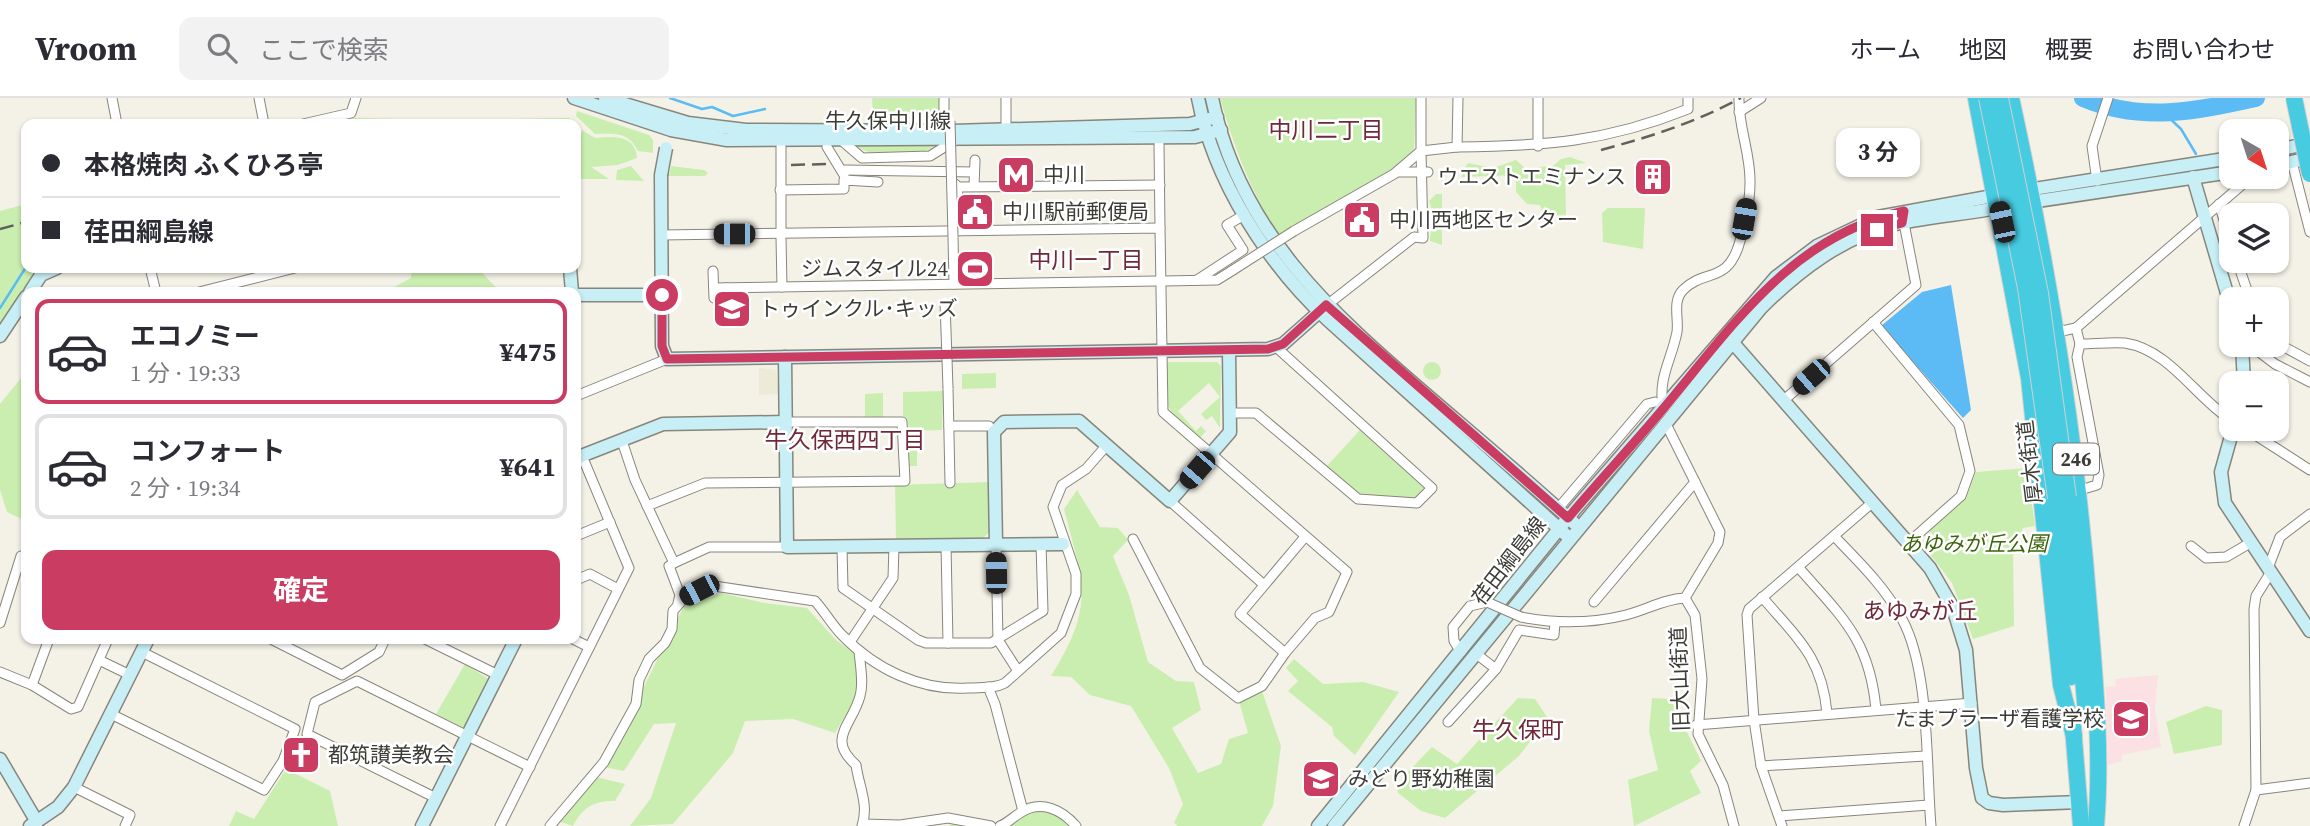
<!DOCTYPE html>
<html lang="ja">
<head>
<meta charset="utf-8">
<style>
  :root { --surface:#fff; --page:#f2f2f3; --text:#2b2b33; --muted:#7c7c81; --line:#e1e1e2; --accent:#cb3c62 }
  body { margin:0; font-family:"Source Serif 4","Noto Sans JP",serif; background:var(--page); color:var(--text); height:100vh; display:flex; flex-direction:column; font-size:26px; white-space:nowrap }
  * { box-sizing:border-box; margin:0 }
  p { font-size:23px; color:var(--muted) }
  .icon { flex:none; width:38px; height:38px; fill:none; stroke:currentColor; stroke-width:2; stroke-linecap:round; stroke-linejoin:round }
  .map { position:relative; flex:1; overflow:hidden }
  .side { position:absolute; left:21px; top:189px; width:560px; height:357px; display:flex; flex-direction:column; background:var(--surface); border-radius:14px; box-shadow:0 2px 5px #0004 }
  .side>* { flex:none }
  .top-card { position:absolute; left:21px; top:21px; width:560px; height:154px; border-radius:14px; box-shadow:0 2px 5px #0004; display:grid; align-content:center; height:154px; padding:0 21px; background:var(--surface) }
  .needle { width:46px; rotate:141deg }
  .fabs { position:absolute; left:2219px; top:21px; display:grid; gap:14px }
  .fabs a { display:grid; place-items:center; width:70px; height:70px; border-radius:14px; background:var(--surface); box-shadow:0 2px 5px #0004; font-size:35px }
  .end { position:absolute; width:32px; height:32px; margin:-16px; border:9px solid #cb3c62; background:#fff; box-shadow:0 0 0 4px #fff }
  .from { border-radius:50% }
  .bubble { position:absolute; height:49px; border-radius:14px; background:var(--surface); box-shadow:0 2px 5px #0004; font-size:23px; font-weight:700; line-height:49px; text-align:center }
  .car { position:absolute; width:21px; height:42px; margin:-21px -10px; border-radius:9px; box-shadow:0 0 5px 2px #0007; background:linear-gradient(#222 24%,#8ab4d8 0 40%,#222 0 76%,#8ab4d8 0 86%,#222 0) }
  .top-card b { display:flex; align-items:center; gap:24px; height:66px; font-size:26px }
  .top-card b+b { border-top:2px solid var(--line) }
  .top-card i { width:18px; height:18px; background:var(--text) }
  ul { padding:12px 0 0; list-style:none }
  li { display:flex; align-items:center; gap:21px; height:105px; margin:0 14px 10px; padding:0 7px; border:4px solid var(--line); border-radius:14px }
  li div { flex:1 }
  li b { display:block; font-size:26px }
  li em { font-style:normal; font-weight:700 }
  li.selected { border-color:var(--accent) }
  li>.icon { width:63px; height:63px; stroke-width:1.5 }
  .button { display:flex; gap:14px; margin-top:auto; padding:14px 21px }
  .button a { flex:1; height:80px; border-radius:14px; background:var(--accent); color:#fff; font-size:28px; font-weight:700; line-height:80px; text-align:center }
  header { display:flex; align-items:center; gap:42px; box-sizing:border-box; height:98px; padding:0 35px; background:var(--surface); border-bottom:2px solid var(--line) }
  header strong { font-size:33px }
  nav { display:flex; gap:38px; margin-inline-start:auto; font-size:24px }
  .search { width:490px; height:63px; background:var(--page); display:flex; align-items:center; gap:18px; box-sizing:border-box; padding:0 24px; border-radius:14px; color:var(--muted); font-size:26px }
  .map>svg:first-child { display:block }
  .built { fill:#edead7 }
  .education { fill:#fbe0e4 }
  .green { fill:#caeeaf }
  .water { fill:#5cbbf5 }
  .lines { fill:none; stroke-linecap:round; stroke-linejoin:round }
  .stream { stroke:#5cbbf5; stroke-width:2.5 }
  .river { stroke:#5cbbf5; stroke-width:18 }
  .street-casing { stroke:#88867c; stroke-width:11 }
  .secondary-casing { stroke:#88867c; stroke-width:15 }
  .highway-casing { stroke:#d0d0cf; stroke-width:18 }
  .street { stroke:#fff; stroke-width:9 }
  .secondary { stroke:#c8eff6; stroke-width:12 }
  .highway { stroke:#46cbe0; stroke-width:16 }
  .rail { stroke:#61605a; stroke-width:2.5; stroke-dasharray:14 7; stroke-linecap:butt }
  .street-bridge-casing { stroke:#88867c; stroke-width:11; stroke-linecap:butt }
  .secondary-bridge-casing { stroke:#88867c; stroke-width:15; stroke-linecap:butt }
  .highway-bridge-casing { stroke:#d0d0cf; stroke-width:18; stroke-linecap:butt }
  .street-bridge { stroke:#fff; stroke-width:9 }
  .secondary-bridge { stroke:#c8eff6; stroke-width:12 }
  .highway-bridge { stroke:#46cbe0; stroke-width:16 }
  .route { stroke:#cb3c62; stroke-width:9 }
  .labels { text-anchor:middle; stroke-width:5; stroke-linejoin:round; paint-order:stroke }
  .shield { fill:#fff; stroke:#767673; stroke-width:2 }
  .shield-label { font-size:19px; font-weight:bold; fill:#3c3c37 }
  .street-label { font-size:21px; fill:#3c3c37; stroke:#fff }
  .poi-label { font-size:21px; fill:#3c3c37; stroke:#fff; text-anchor:start }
  .park-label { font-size:21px; font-style:italic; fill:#3c650b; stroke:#fff }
  .neighbourhood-label { font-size:23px; fill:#6f2939; stroke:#fff }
</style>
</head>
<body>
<header>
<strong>Vroom</strong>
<div class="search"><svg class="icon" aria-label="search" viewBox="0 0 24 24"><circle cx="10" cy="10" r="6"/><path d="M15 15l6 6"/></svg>ここで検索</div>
<nav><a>ホーム</a><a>地図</a><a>概要</a><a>お問い合わせ</a></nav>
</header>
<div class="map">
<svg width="2310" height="728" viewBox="0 0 2310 728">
  <rect width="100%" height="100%" fill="#f4f2e7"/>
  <path class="built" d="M759 270 776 272 779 296 759 297Z"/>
  <path class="education" d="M2158 577 2155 611 2161 649 2122 657V663L2108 667 2106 589 2116 588 2115 581Z"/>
  <g class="green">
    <path d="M872 0H941V13L908 14 901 21 880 26 881 18H873Z"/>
    <path d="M1220 0H1416L1414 54 1391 75 1278 137C1251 93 1234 50 1220 0Z"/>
    <path d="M577 13 649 37 653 42V55L638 53C628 33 613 36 595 36L576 18Z"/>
    <path d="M351 20 448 22 570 20 569 26H326Z"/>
    <path d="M582 32 595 40C612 38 636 36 637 60L618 67 591 69 609 81H576V35L581 36Z"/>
    <path d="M850 45 937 47C917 62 869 60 850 45Z"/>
    <path d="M1570 59 1586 65 1565 67 1566 119 1543 115 1540 107 1527 106 1516 94V77L1462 79V74L1468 65 1493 70 1516 62 1525 70 1553 68 1561 61Z"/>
    <path d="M631 68 644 83 616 82 617 72Z"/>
    <path d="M671 68 704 72 708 75 705 78H669Z"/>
    <path d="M1436 96H1442V147L1430 143C1430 130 1435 115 1429 103Z"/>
    <path d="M26 106V170H42L0 228V113Z"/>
    <path d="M1608 110H1645L1643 151 1603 144 1602 115Z"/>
    <path d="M411 170H477L497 190 539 189V194H385L411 180Z"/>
    <circle cx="1432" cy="273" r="9"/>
    <path d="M1168 264H1217L1221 268 1220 330 1212 318 1206 322 1201 316 1220 299 1209 285 1178 313 1196 333 1201 328 1206 333 1199 341C1167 314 1161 308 1168 264Z"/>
    <path d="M26 274V423L7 414 0 392V306Z"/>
    <path d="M996 275V290L962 291V276Z"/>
    <path d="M943 293 942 332 909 333 908 324 903 318V294Z"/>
    <path d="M883 295V319H865V296Z"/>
    <path d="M1360 332 1426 392 1417 400 1360 399 1326 369Z"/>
    <rect x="908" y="340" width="9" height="28"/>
    <path d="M2027 370 2035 428 2023 430 2013 452 2014 528 1973 541 1952 485 1926 451 1935 441 1929 433 1966 400 1976 374Z"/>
    <path d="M989 384 990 434 983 440 896 441 895 387Z"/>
    <path d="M1077 392 1100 429 1118 430 1128 442 1113 458 1129 497 1148 564 1176 583 1194 584 1201 612 1172 630 1198 675 1221 666 1229 641 1248 635 1239 603 1262 593 1281 648 1273 708 1262 728H1178L1174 725 1183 706 1169 670 1131 608 1090 597 1071 579 1051 578C1095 507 1084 488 1064 411Z"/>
    <path d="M722 495 764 505 807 510 836 542 858 558 856 600 835 635 793 621 745 623 733 655 673 726 630 728 651 700 676 625 654 626 624 673 604 669 684 508Z"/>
    <path d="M1294 561 1323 586 1363 584 1399 594 1355 657 1334 638 1332 629 1288 593 1298 583 1286 570Z"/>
    <path d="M465 566 490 582 466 628 461 630 436 616Z"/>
    <path d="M1518 600 1535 601 1551 625 1535 637 1519 658 1445 720 1421 713 1397 694 1406 676 1432 649 1457 666Z"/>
    <path d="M1652 600 1671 601 1701 663 1690 673 1701 695 1634 728 1628 682 1658 672 1649 633Z"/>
    <path d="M2206 608 2222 612V647L2174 656 2166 624Z"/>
    <path d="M286 671 330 693 338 728H229L236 713 254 721Z"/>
    <path d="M596 679 625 686 615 703C593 703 583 709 573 728L557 723Z"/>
    <path d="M1048 713 1061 718 1069 728H949L958 723 1012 725 1025 715Z"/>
  </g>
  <path class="water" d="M1951 187 1971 312 1963 320 1881 228 1922 194Z"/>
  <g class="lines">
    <g class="stream">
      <path d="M670 0 702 11 712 9 733 18 765 11"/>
      <path d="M2165 16 2181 31 2196 56"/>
      <path d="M0 210 26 169"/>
    </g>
    <path class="river" d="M2083 0C2142 25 2196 13 2256 0"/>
    <defs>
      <g id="street">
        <path d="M112 0 117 26"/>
        <path d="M259 0 264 26"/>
        <path d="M944 0V15"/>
        <path d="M1006 0V37"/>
        <path d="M1458 0 1457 49C1545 48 1606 44 1688 11V0"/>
        <path d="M1538 0V48"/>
        <path d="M1739 14 1761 0"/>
        <path d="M303 26 351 15 356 0"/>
        <path d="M840 41 862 60 930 58 954 43"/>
        <path d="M1159 46 1160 130"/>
        <path d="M781 49V133"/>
        <path d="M827 49 844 77"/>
        <path d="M2292 64 2310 134"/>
        <path d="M844 72 974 74"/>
        <path d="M1397 74H1428"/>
        <path d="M2097 83 2092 48 2108 0"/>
        <path d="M955 86 958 89 1160 87"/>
        <path d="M974 88 975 62"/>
        <path d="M780 92 844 91V82L878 84"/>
        <path d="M957 103 958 89"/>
        <path d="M2219 106 2231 144"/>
        <path d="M1294 133 1394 76 1421 53V0"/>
        <path d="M661 137 1160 130 1163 314 1347 474 1329 514 1315 520 1285 555 1240 516 1304 440"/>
        <path d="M953 138 954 186"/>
        <path d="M781 140 782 189"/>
        <path d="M2237 163 2250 201"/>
        <path d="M150 170 156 194"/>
        <path d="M713 173 714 200"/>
        <path d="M1197 182 1243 152 1227 127 1239 120"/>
        <path d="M1164 183 1217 182 1233 172"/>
        <path d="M714 190 1157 183"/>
        <path d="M199 194 295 170"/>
        <path d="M1327 207 1414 139 1423 140 1421 53 1457 49"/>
        <path d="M719 209 726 190"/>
        <path d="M1873 224 1959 327 1970 373 1961 398 1908 445"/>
        <path d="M2076 230 2251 79"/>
        <path d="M2057 234 2076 230 2080 246C2094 246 2110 244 2125 245 2170 252 2195 299 2231 322"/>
        <path d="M2277 245 2310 263"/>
        <path d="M2250 247 2275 266 2310 284"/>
        <path d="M948 290 950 385"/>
        <path d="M576 298 667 261"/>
        <path d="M1784 302 1916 187 1903 120"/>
        <path d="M1663 311C1658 278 1671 264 1677 234 1679 221 1672 203 1683 192 1705 170 1728 187 1740 143 1745 125 1750 103 1750 85 1751 56 1738 29 1739 0"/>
        <path d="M1230 315H1256L1358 401 1417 405 1432 390 1276 249"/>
        <path d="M1666 326 1720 434 1718 445 1685 500"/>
        <path d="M949 328H989"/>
        <path d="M2246 331 2310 372"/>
        <path d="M622 343 635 382 674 465 709 449H787"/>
        <path d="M2080 392 2097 387 2099 377 2077 259 2080 246"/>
        <path d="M1170 403 1263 486"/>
        <path d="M1561 407 1647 306 1655 304"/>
        <path d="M647 408 705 385 905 383 902 324H786"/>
        <path d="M576 438 610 424"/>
        <path d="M1834 438C1859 464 1885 489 1902 521 1930 572 1926 668 1931 728"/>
        <path d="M1133 441 1200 570 1238 600 1262 588 1285 555"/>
        <path d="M996 446 998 542 1018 573"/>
        <path d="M946 447 948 545"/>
        <path d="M2191 448 2206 460 2226 459 2250 445"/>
        <path d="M842 449 843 490 918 542 926 545H991L1043 513 1041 446"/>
        <path d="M674 465 669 468 680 497 678 505"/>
        <path d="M1799 470C1842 519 1870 542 1876 612"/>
        <path d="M2268 470 2280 439 2310 416"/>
        <path d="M576 482 590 476 618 491"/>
        <path d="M1762 499C1797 540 1822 559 1827 615"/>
        <path d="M1685 500 1695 517 1702 581 1698 636 1723 687 1734 728"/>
        <path d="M1594 504 1695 384"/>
        <path d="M1521 519C1557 526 1590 526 1626 517 1646 512 1664 501 1685 500"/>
        <path d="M0 525 21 458 26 460"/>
        <path d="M271 541 342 577 379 554 385 541"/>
        <path d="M425 541 498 577"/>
        <path d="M573 541 589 549"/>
        <path d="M850 544 893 480 894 448"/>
        <path d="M859 553C860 567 864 584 860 598 852 628 826 640 856 667 859 689 869 706 862 728"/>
        <path d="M1461 554 1454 543 1453 529 1470 508 1487 504"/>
        <path d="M99 562 130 577"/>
        <path d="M1496 571 1519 532 1554 537 1555 525"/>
        <path d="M0 574 32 587 71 611 78 609 108 541"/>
        <path d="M32 587 49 541"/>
        <path d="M988 589 995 606 1023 713"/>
        <path d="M111 616 264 692 283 663 295 631 142 554"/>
        <path d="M1448 624 1496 571 1475 555"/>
        <path d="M1696 627 1972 605"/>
        <path d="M1761 668 1925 658"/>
        <path d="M74 689 130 717 125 728"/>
        <path d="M2256 692 2310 685"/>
        <path d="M436 700 307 636 315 604 357 583 530 669"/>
        <path d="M1779 718 1929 707"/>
        <path d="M863 726 900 727 948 720 991 728"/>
        <path d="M500 728 629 470 582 358"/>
        <path d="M550 728 604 664 636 606 639 582 649 561 665 545 672 531 673 513 685 499 714 488 815 503C825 514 832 527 842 537 875 571 920 593 968 590 981 589 994 591 1005 585L1061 535 1076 496V476L1053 409 1062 387 1086 371 1107 347"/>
        <path d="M1000 728C1008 725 1013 719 1020 715 1041 701 1062 712 1076 728"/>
        <path d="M1782 728 1761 668 1754 622 1747 517 1749 511 1873 404"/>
        <path d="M2244 728 2256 692 2254 511 2256 498 2271 474"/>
      </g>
      <g id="secondary">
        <path d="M574 0 671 32 727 42 1195 39 1221 32"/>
        <path d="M605 0 688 25 746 32 953 33 1190 26 1217 19"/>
        <path d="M1198 0C1214 83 1267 165 1328 222L1565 436"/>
        <path d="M1212 0C1239 133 1331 215 1429 299 1478 341 1527 382 1574 425"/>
        <path d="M2277 52 2310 45"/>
        <path d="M2277 67 2310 60"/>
        <path d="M661 77 662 248 667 261 1268 251 1283 246 1327 207"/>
        <path d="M2193 79 2231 209"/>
        <path d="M2021 93 2231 60"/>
        <path d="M2024 105 2231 74"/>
        <path d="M570 170 572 194"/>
        <path d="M30 194 41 177 57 170"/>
        <path d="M576 197H661"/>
        <path d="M0 238 26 199"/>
        <path d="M1727 238 1930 470 1953 510 1966 552 1976 670 1982 700 1989 705 2003 707 2080 704"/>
        <path d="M2242 247 2244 285"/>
        <path d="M785 259 787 449 1063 446"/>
        <path d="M2233 331 2221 374 2225 405 2310 533"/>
        <path d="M576 360 663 326 786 324"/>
        <path d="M996 446 994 334 1004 324 1079 323 1170 403 1230 334 1229 252"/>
        <path d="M0 661 37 724"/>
        <path d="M30 728 58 709 74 689 148 541"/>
        <path d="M422 728 516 541"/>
        <path d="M1318 728 1576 410 1776 179 1817 148 1878 119 2004 96"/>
        <path d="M1334 728 1761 210C1799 172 1842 139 1896 126 1931 118 1968 116 2003 109"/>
      </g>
      <g id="highway">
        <path d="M1976 0 2029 280 2061 587 2074 638"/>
        <path d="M2011 0C2048 169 2076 338 2089 510 2095 581 2102 657 2096 728"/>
        <path d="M2068 399 2086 616"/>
        <path d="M2056 400 2071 579"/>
        <path d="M2073 629 2081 728"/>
      </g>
    </defs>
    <use href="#street" class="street-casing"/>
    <use href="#secondary" class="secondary-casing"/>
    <use href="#highway" class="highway-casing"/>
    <use href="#street" class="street"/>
    <use href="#secondary" class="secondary"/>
    <use href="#highway" class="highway"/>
    <g class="rail">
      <path d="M1601 52C1650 39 1696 24 1741 0"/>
      <path d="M791 67 826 66"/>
      <path d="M0 131 26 124"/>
    </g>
    <defs>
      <g id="street-bridge">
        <path d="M950 23 953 138"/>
        <path d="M1233 172 1294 133"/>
        <path d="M945 204 948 290"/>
        <path d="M1487 504 1521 519"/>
      </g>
      <path id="secondary-bridge" d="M661 77 666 50"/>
      <g id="highway-bridge">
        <path d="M1987 0 2026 190 2056 400"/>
        <path d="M2000 0 2040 195 2068 399"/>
        <path d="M2294 0 2310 76"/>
      </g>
    </defs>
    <use href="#street-bridge" class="street-bridge-casing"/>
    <use href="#secondary-bridge" class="secondary-bridge-casing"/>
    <use href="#highway-bridge" class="highway-bridge-casing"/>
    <use href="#street-bridge" class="street-bridge"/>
    <use href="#secondary-bridge" class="secondary-bridge"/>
    <use href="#highway-bridge" class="highway-bridge"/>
  </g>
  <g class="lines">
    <path class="route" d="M662 197V248L667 261 1268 251 1283 246 1326 207 1568 420C1599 383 1632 348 1663 311 1732 229 1791 138 1904 113L1902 125 1877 132"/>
  </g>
  <defs>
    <symbol id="metro-square" viewBox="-11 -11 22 22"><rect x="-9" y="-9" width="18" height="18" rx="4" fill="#cb3c62" stroke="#fff"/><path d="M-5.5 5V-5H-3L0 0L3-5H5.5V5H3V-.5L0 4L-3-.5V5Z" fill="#fff"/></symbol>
    <symbol id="building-square" viewBox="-11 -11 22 22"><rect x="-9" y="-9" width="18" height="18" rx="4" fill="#cb3c62" stroke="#fff"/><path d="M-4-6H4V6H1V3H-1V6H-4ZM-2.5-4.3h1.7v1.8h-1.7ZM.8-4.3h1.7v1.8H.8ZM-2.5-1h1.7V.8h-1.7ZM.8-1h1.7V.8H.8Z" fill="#fff"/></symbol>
    <symbol id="civic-square" viewBox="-11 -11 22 22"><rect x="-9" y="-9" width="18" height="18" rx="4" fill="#cb3c62" stroke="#fff"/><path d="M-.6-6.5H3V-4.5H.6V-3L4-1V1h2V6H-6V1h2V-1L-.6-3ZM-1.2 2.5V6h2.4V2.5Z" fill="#fff"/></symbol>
    <symbol id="stadium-square" viewBox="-11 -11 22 22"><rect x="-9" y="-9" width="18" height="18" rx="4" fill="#cb3c62" stroke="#fff"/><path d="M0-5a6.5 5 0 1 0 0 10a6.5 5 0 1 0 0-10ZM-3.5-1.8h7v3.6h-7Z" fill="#fff"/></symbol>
    <symbol id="school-square" viewBox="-11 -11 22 22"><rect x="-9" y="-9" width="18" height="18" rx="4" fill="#cb3c62" stroke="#fff"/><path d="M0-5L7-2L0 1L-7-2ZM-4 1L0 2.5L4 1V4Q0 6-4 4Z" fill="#fff"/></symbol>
    <symbol id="university-square" viewBox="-11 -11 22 22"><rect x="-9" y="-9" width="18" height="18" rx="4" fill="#cb3c62" stroke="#fff"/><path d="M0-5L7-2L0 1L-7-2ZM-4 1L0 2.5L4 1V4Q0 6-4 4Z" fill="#fff"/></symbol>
    <symbol id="church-square" viewBox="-11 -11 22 22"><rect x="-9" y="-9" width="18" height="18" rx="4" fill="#cb3c62" stroke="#fff"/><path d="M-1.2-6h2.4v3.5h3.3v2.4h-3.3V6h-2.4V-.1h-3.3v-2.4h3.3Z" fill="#fff"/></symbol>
  </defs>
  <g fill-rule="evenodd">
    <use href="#metro-square" x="994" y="55" width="44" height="44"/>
    <use href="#building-square" x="1631" y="57" width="44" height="44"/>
    <use href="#civic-square" x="953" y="92" width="44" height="44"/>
    <use href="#civic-square" x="1340" y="100" width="44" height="44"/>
    <use href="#stadium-square" x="953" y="149" width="44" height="44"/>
    <use href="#school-square" x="710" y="189" width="44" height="44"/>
    <use href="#university-square" x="2109" y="599" width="44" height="44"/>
    <use href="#church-square" x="279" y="635" width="44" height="44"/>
    <use href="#school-square" x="1299" y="659" width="44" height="44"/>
  </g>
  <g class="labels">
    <rect class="shield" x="2053" y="345.5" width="46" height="31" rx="5"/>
    <g class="shield-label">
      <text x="2076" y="368">246</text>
    </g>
    <g class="street-label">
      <text x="888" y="30">牛久保中川線</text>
      <text transform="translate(2030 364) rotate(-97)" y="7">厚木街道</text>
      <text transform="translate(1509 463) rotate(-52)" y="7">荏田綱島線</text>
      <text transform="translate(1680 581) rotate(-92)" y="7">旧大山街道</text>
    </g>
    <g class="poi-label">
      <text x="1043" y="84">中川</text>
      <text x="1626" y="86" text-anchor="end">ウエストエミナンス</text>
      <text x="1002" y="121">中川駅前郵便局</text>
      <text x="1389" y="129">中川西地区センター</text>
      <text x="948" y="178" text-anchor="end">ジムスタイル24</text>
      <text x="759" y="218">トゥインクル･キッズ</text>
      <text x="2104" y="628" text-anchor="end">たまプラーザ看護学校</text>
      <text x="328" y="664">都筑讃美教会</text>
      <text x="1348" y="688">みどり野幼稚園</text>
    </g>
    <g class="park-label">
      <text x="1974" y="453">あゆみが丘公園</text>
    </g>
    <g class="neighbourhood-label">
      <text x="1326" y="40">中川二丁目</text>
      <text x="1086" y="170">中川一丁目</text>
      <text x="845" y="350">牛久保西四丁目</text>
      <text x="1920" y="521">あゆみが丘</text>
      <text x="1518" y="640">牛久保町</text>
    </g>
  </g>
</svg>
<div class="fabs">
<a><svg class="needle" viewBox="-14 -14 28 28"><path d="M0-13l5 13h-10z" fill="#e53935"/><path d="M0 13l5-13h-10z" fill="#7c7c81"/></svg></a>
<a><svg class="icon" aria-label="layers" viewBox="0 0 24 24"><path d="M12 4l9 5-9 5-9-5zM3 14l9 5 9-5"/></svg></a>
<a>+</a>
<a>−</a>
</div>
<i class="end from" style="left:662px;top:197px"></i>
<i class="end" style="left:1877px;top:132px"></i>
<div class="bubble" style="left:1836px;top:30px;width:84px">3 分</div>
<i class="car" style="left:1744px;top:121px;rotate:10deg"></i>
<i class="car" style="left:2002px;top:124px;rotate:348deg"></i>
<i class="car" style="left:734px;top:136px;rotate:270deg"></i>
<i class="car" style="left:1811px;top:279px;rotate:229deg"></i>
<i class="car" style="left:1197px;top:372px;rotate:221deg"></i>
<i class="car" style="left:996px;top:475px;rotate:359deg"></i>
<i class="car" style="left:699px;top:492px;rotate:243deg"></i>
<div class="top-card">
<b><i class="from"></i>本格焼肉 ふくひろ亭</b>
<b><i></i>荏田綱島線</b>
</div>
<section class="side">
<ul>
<li class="selected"><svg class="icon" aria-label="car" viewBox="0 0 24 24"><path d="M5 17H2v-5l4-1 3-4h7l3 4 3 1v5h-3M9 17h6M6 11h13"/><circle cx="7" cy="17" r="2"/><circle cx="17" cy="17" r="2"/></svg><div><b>エコノミー</b><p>1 分 · 19:33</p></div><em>¥475</em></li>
<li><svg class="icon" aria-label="car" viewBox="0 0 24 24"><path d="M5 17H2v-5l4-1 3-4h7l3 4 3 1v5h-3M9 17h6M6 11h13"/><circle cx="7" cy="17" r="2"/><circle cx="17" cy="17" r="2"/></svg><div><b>コンフォート</b><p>2 分 · 19:34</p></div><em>¥641</em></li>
</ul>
<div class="button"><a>確定</a></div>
</section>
</div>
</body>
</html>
